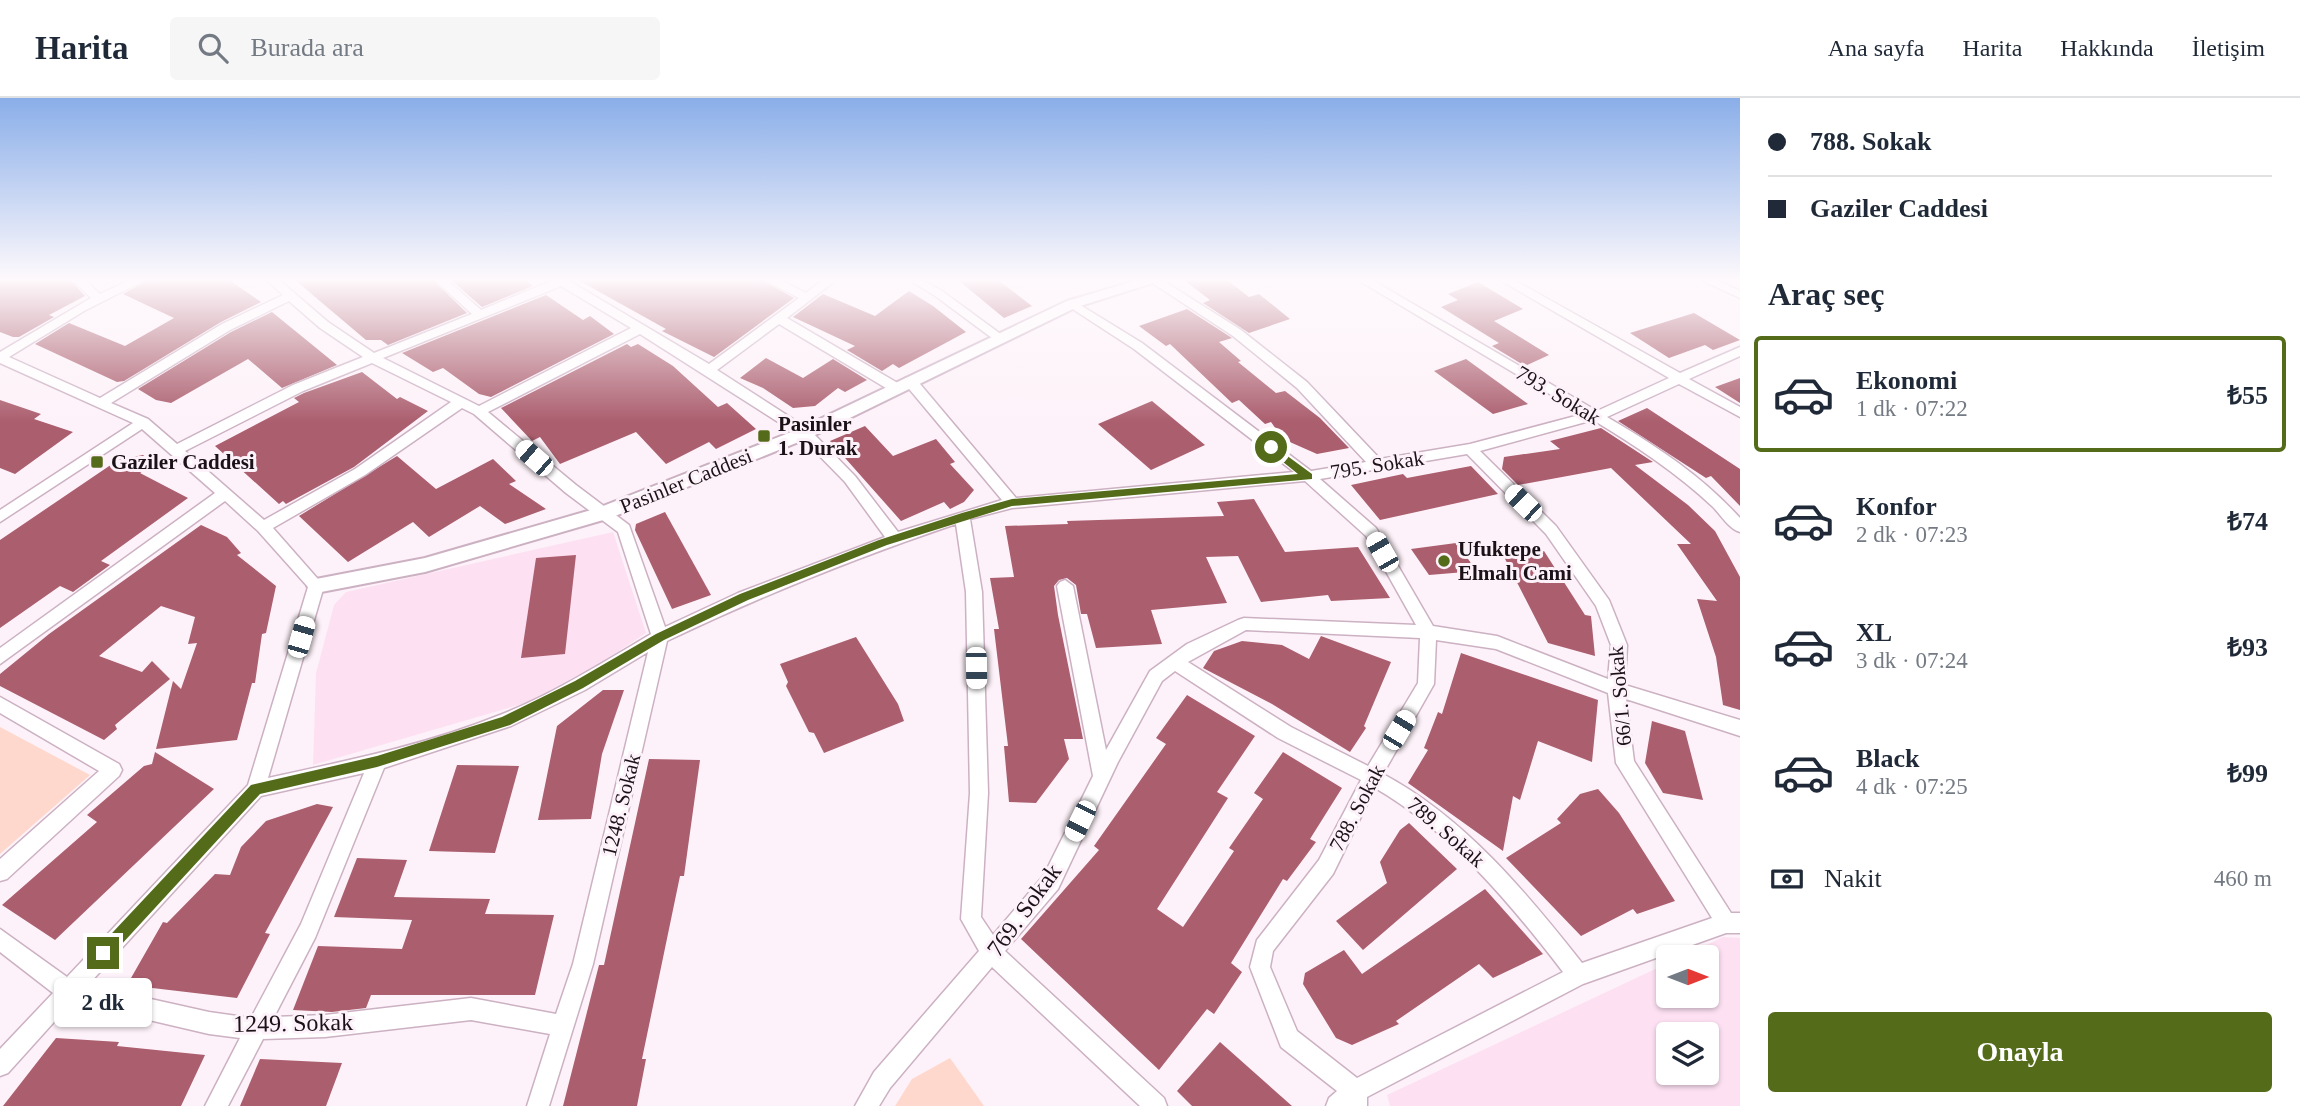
<!DOCTYPE html>
<html lang="tr">
<head>
<meta charset="utf-8">
<style>
  :root { --surface:#fff; --page:#f6f6f7; --text:#1f2937; --muted:#747a83; --line:#e0e1e3; --accent:#546b1a }
  body { margin:0; font-family:"Times New Roman",serif; background:var(--page); color:var(--text); height:100vh; display:flex; flex-direction:column; font-size:26px; white-space:nowrap }
  * { box-sizing:border-box; margin:0 }
  p { font-size:23px; color:var(--muted) }
  .icon { flex:none; width:38px; height:38px; fill:none; stroke:currentColor; stroke-width:2; stroke-linecap:round; stroke-linejoin:round }
  .map { position:relative; flex:1; overflow:hidden }
  .drawer { display:flex; flex-direction:column; background:var(--surface); width:560px }
  .drawer>* { flex:none }
  .hud { display:grid; align-content:center; height:154px; padding:0 28px; background:var(--surface) }
  .needle { width:46px; rotate:90deg }
  .buttons { position:absolute; left:1656px; top:847px; display:grid; gap:14px }
  .buttons a { display:grid; place-items:center; width:63px; height:63px; border-radius:7px; background:var(--surface); box-shadow:0 2px 5px #0004; font-size:35px }
  .end { position:absolute; width:32px; height:32px; margin:-16px; border:9px solid #546b1a; background:#fff; box-shadow:0 0 0 4px #fff }
  .from { border-radius:50% }
  .bubble { position:absolute; height:49px; border-radius:7px; background:var(--surface); box-shadow:0 2px 5px #0004; font-size:23px; font-weight:700; line-height:49px; text-align:center }
  .car { position:absolute; width:21px; height:42px; margin:-21px -10px; border-radius:9px; box-shadow:0 0 5px 2px #0007; background:linear-gradient(#fff 24%,#345 0 40%,#fff 0 76%,#345 0 86%,#fff 0) }
  .hud b { display:flex; align-items:center; gap:24px; height:66px; font-size:26px }
  .hud b+b { border-top:2px solid var(--line) }
  .hud i { width:18px; height:18px; background:var(--text) }
  ul { padding:0; list-style:none }
  li { display:flex; align-items:center; gap:21px; height:116px; margin:0 14px 10px; padding:0 14px; border:4px solid transparent; border-radius:7px }
  li div { flex:1 }
  li b { display:block; font-size:26px }
  li em { font-style:normal; font-weight:700 }
  li.active { border-color:var(--accent) }
  li>.icon { width:63px; height:63px; stroke-width:1.5 }
  h2 { padding:0 28px; font-size:32px; line-height:84px }
  .pay { display:flex; align-items:center; gap:18px; height:77px; padding:0 28px; font-size:26px }
  .pay p { margin-inline-start:auto }
  .primary-button { display:flex; gap:14px; margin-top:auto; padding:14px 28px }
  .primary-button a { flex:1; height:80px; border-radius:7px; background:var(--accent); color:#fff; font-size:28px; font-weight:700; line-height:80px; text-align:center }
  header { display:flex; align-items:center; gap:42px; box-sizing:border-box; height:98px; padding:0 35px; background:var(--surface); border-bottom:2px solid var(--line) }
  header strong { font-size:33px }
  nav { display:flex; gap:38px; margin-inline-start:auto; font-size:24px }
  .search { width:490px; height:63px; background:var(--page); display:flex; align-items:center; gap:18px; box-sizing:border-box; padding:0 24px; border-radius:7px; color:var(--muted); font-size:26px }
  main { display:flex; flex:1; min-height:0 }
  .map>svg:first-child { display:block }
  .built { fill:#fde1f3; fill-rule:evenodd }
  .green { fill:#ffd8cd }
  .building { fill:#ab5e6e }
  .lines { fill:none; stroke-linecap:round; stroke-linejoin:round }
  .minor-casing { stroke:#ccb1c3; stroke-width:3 }
  .tertiary-casing { stroke:#ccb1c3; stroke-width:4 }
  .minor { fill:#fff; fill-rule:evenodd }
  .tertiary { fill:#fff; fill-rule:evenodd }
  .route { fill:#546b1a }
  .poi-dot { fill:#546b1a; stroke:#fdf2f9; stroke-width:2.5 }
  .labels { text-anchor:middle; stroke-width:6; stroke-linejoin:round; paint-order:stroke }
  .street-label { font-size:21px; fill:#1b1218; stroke:#fdf2f9 }
  .poi-label { font-size:21px; font-weight:bold; fill:#1b1218; stroke:#fdf2f9; text-anchor:start }
  .near-street-label { font-size:24px; fill:#1b1218; stroke:#fdf2f9 }
</style>
</head>
<body>
<header>
<strong>Harita</strong>
<div class="search"><svg class="icon" aria-label="search" viewBox="0 0 24 24"><circle cx="10" cy="10" r="6"/><path d="M15 15l6 6"/></svg>Burada ara</div>
<nav><a>Ana sayfa</a><a>Harita</a><a>Hakkında</a><a>İletişim</a></nav>
</header>
<main>
<div class="map">
<svg width="1740" height="1008" viewBox="0 0 1740 1008">
  <rect width="100%" height="100%" fill="#fdf2f9"/>
  <g class="built">
    <path d="M613 434 646 535 598 567 525 605 313 667 316 575 334 507 346 494Z"/>
    <path d="M1723 839 1740 840V1008H1390L1387 997 1668 865V898H1706V859H1681ZM1668 936H1706V975H1668Z"/>
  </g>
  <g class="green">
    <path d="M0 629 90 677 0 756Z"/>
    <path d="M950 960 984 1008H895L912 981Z"/>
  </g>
  <g class="building">
    <path d="M0 182H71L85 198 49 217 54 219 19 239H13L0 234Z"/>
    <path d="M148 182H229L261 204 221 224 124 283 117 284 35 246 69 225 125 248 174 220 123 196Z"/>
    <path d="M295 182H433L467 215 388 247 381 242H366Z"/>
    <path d="M451 182H526L533 188 482 209Z"/>
    <path d="M578 182H762L794 200 714 259 662 233 666 231Z"/>
    <path d="M958 182H998L1032 208 1004 220Z"/>
    <path d="M1184 182H1227L1249 199 1259 196 1290 221 1249 235 1203 205 1210 202Z"/>
    <path d="M1478 184 1523 211 1494 223 1549 257 1525 268 1492 248 1499 245 1441 209 1458 202 1448 196Z"/>
    <path d="M909 193 933 208 966 234 899 270 893 266 882 273 847 252 855 248 793 219 823 196 875 218Z"/>
    <path d="M546 197 583 222 590 218 614 236 491 299 479 296 443 270 433 274 402 255Z"/>
    <path d="M1187 211 1232 240 1219 244 1241 263 1238 264 1276 295 1285 293 1320 320 1349 350 1317 356 1283 341 1271 324 1265 326 1239 302 1232 305 1170 246 1166 248 1139 228Z"/>
    <path d="M272 214 337 267 282 290 248 261 171 305 156 302 138 291 231 234Z"/>
    <path d="M1694 215 1740 242 1713 252 1705 247 1669 260 1630 235Z"/>
    <path d="M627 246 631 249 638 246 673 268 718 309 727 305 756 331 716 351 709 344 666 366 636 334 560 366 540 339 532 343 501 310Z"/>
    <path d="M766 260 803 280 833 261 867 282 845 294 838 290 815 308 793 310 763 290 740 280Z"/>
    <path d="M1466 261 1528 306 1493 316 1434 273Z"/>
    <path d="M362 274 397 301 400 299 428 313 354 369 286 406 283 403 279 406 215 348 299 304 294 300 304 295Z"/>
    <path d="M1740 280V305L1715 289Z"/>
    <path d="M0 302 41 316 34 321 73 334 15 376 0 370Z"/>
    <path d="M1152 303 1205 347 1151 372 1098 326Z"/>
    <path d="M1647 310 1740 371V408L1711 378 1706 380 1618 323Z"/>
    <path d="M865 328 893 358 936 341 955 364 950 366 974 392 964 404 950 411 944 404 901 423 830 343Z"/>
    <path d="M1601 330 1653 364 1635 367 1688 407 1715 433 1740 479V612L1723 607 1716 559 1697 501 1717 503 1677 446H1691L1611 370 1518 387 1502 371 1504 359 1560 351 1550 343Z"/>
    <path d="M143 357 154 366 140 375 188 400 101 463 110 467 73 494 60 488 0 530V442L118 362Z"/>
    <path d="M397 358 436 391 493 361 516 383 509 386 546 411 505 426 480 408 429 439 413 424 348 464 299 418Z"/>
    <path d="M1471 368 1498 396 1380 422 1351 387 1403 376 1407 380Z"/>
    <path d="M1254 401 1285 454 1358 449 1390 500 1331 503 1328 497 1261 504 1238 458 1206 459 1227 505 1151 512 1162 546 1096 550 1087 516H1081L1076 487 1067 480 1059 482 1054 488 1058 517 1083 641H1064L1069 661 1036 705 1009 704 1004 648H1008L994 531H999L990 480 1014 479 1005 428 1068 426 1067 423 1224 418 1217 404Z"/>
    <path d="M665 414 711 497 672 511 635 432 636 426Z"/>
    <path d="M201 427 227 439 241 455 237 457 276 488 266 535 262 536 255 585H252L237 642 156 651 173 583 181 591 197 545 188 546 195 519 161 508 99 558 142 574 152 563 170 581 115 627 117 631 104 642 0 588V576L49 536Z"/>
    <path d="M1456 445 1477 473 1429 477 1411 451Z"/>
    <path d="M1501 453H1544L1585 517 1591 518 1595 558 1548 545Z"/>
    <path d="M576 457 565 556 521 560 536 460Z"/>
    <path d="M1321 538 1391 564 1364 628 1366 630 1350 654 1272 606 1203 570 1214 553 1242 543 1282 547 1309 561Z"/>
    <path d="M856 539 898 606 904 623 824 655 814 635 809 634 786 588 788 584 780 566Z"/>
    <path d="M1461 555 1598 602 1592 664 1538 643 1520 702 1513 698 1503 753 1408 685 1428 652 1424 650 1438 614 1442 616Z"/>
    <path d="M603 592H624L602 656 591 721 538 722 557 628Z"/>
    <path d="M1187 597 1255 638 1217 694 1228 700 1157 811 1183 829 1234 753 1229 750 1263 701 1254 695 1283 654 1342 690 1310 741 1316 744 1287 783 1283 781 1231 865 1242 874 1214 916 1207 911 1159 972 1021 841 1099 752 1094 748 1166 646 1156 640Z"/>
    <path d="M1652 623 1685 633 1703 702 1663 695 1645 665Z"/>
    <path d="M155 654 214 691 55 842 2 807 97 724 87 717 144 668 152 666Z"/>
    <path d="M649 661 700 662 684 778H680L642 961H646L637 1008H563L599 867H604Z"/>
    <path d="M457 667 519 668 495 755 429 753Z"/>
    <path d="M1598 691 1619 715 1675 803 1637 816 1633 811 1581 838 1506 760 1561 725 1557 721 1580 696Z"/>
    <path d="M317 706 333 709 265 835 270 836 237 900 127 887 163 824 167 825 215 776 230 777 241 749 266 723Z"/>
    <path d="M1409 725 1457 771 1363 852 1336 823 1387 785 1380 764 1400 732Z"/>
    <path d="M357 760 407 762 394 799 490 801 485 816 554 817 535 897H371L366 910 332 914 293 912 318 848 402 851 412 822 334 819Z"/>
    <path d="M1485 791 1543 856 1493 880 1479 866 1396 923 1399 926 1352 947 1336 940 1303 886 1305 875 1344 852 1362 876Z"/>
    <path d="M56 940 119 944 117 948 205 957 181 1008H3Z"/>
    <path d="M1220 944 1292 1008H1192L1177 993Z"/>
    <path d="M260 961 342 965 326 1008H240Z"/>
  </g>
  <g class="lines">
    <defs>
      <g id="minor">
        <path d="M73 182H85L100 196 130 182H145L84 213 9 259 100 300 222 226 283 197 267 182H279L328 224 374 255 472 216 435 182H447L481 212 554 182H572L571 184 709 266 799 200 765 182H780L806 195 823 182H836L787 220 901 287V293H891L779 226 717 272 810 332 855 378 898 434 1002 402 905 286V280H915L1016 400 1294 374 1134 251 1068 208 1066 206 1072 202 1142 245 1311 373 1366 364 1297 290 1233 238 1148 182H1162L1241 232 1307 284 1380 361 1470 346 1583 316 1358 182H1372L1597 313 1669 280 1500 182H1514L1680 275 1740 249V258L1689 281 1740 309V319L1679 286 1607 319C1655 347 1702 378 1740 420V434C1729 431 1721 417 1713 409 1677 375 1636 348 1593 322L1480 353 1556 428 1609 502 1627 547 1625 587 1740 622V638L1626 601 1634 663 1731 815H1740V835H1726L1583 886 1367 999V1008H1326L1329 1000 1337 993 1281 949 1250 869 1257 842 1319 762 1361 682 1278 640 1175 573 1162 583 1118 664 1058 791 1005 853 1164 1000 1167 1008H1140L992 869 890 990 879 1008H855L874 974 979 853 961 821 970 695 966 494 956 426C858 459 761 498 667 543L593 866 549 1008H527L550 936 471 922 325 939 263 941 228 1008H205L240 940 209 936 72 904 8 975 0 978V951L53 895 0 854V831L67 879 248 687 308 489 258 433 225 403 0 566V550L215 395 142 331 0 424V412L133 325 0 265V254L91 200ZM561 188 631 230 479 308 383 260ZM289 203 320 230 363 259 293 287 177 346 148 321 111 305 230 232ZM640 236 800 338 845 384 885 439 738 495 665 529 629 427 576 387 488 314ZM372 265 451 304 355 371 264 422 185 353 303 293ZM462 310 474 316 566 395 618 434 651 536C602 565 553 596 500 617 426 647 346 663 268 680L324 488 273 430 365 377ZM1467 356 1546 436 1596 508 1611 547 1608 581 1497 538 1433 528 1376 430 1320 381ZM1305 383 1366 438 1416 527 1244 520 1238 522 1187 546 1150 573 1106 652 1073 488 1065 482 1060 484 1057 488 1093 678 1044 777 993 837 981 819 988 695 982 494 970 421 1012 410ZM1246 532 1420 540 1418 585 1368 668 1291 629 1188 564ZM1436 542 1496 551 1608 595 1616 665 1712 820 1582 865C1526 794 1464 719 1383 676L1434 586ZM648 554 573 866 556 916 471 900 325 917 274 919 315 840 384 670 511 628 585 592ZM364 675 301 826 251 920 209 914 88 887 261 698ZM1375 690C1451 734 1510 805 1563 874L1357 980 1297 933 1270 869 1273 853 1333 776Z"/>
        <path d="M909 182H923L942 193 1006 240 1004 243H996L934 197Z"/>
        <path d="M1701 182H1717L1740 193V200Z"/>
        <path d="M0 599 119 666 122 672 119 678 7 781 0 783V761L99 673 0 615Z"/>
      </g>
      <path id="tertiary" d="M1138 182H1162L1077 209 811 339 610 420 425 474 316 495 307 488 316 481 425 460 598 410 799 331 1067 203Z"/>
    </defs>
    <use href="#minor" class="minor-casing"/>
    <use href="#tertiary" class="tertiary-casing"/>
    <use href="#minor" class="minor"/>
    <use href="#tertiary" class="tertiary"/>
  </g>
  <linearGradient id="sky" x2="0" y2="1"><stop stop-color="#8aaee9"/><stop offset="0.56" stop-color="#fef9fc"/><stop offset="1" stop-color="#fef9fc" stop-opacity="0"/></linearGradient>
  <rect width="1740" height="324" fill="url(#sky)"/>
  <path class="route" d="M1271 346 1312 376V381L1012 408 887 447 748 502 664 542 583 590 510 627 377 669 260 696 108 861H98V850L251 687 377 658 502 619 575 583 656 536 740 496 879 442 962 415 1012 401 1298 376 1268 352V347Z"/>
  <g class="poi-dot">
    <rect x="757" y="331" width="14" height="14" rx="3.5"/>
    <rect x="90" y="357" width="14" height="14" rx="3.5"/>
    <circle cx="1444" cy="463" r="7"/>
  </g>
  <g class="labels">
    <g class="street-label">
      <text transform="translate(1558 297) rotate(31)" y="7">793. Sokak</text>
      <text transform="translate(1377 367) rotate(-9)" y="7">795. Sokak</text>
      <text transform="translate(686 383) rotate(-22)" y="7">Pasinler Caddesi</text>
      <text transform="translate(1620 598) rotate(-95)" y="7">66/1. Sokak</text>
      <text transform="translate(621 707) rotate(-76)" y="7">1248. Sokak</text>
      <text transform="translate(1357 710) rotate(-62)" y="7">788. Sokak</text>
      <text transform="translate(1446 734) rotate(41)" y="7">789. Sokak</text>
    </g>
    <g class="poi-label">
      <text x="778" y="333">Pasinler<tspan x="778" dy="24">1. Durak</tspan></text>
      <text x="111" y="371">Gaziler Caddesi</text>
      <text x="1458" y="458">Ufuktepe<tspan x="1458" dy="24">Elmalı Cami</tspan></text>
    </g>
    <g class="near-street-label">
      <text transform="translate(1024 812) rotate(-54)" y="8">769. Sokak</text>
      <text transform="translate(293 925) rotate(-1)" y="8">1249. Sokak</text>
    </g>
  </g>
</svg>
<div class="buttons">
<a><svg class="needle" viewBox="-14 -14 28 28"><path d="M0-13l5 13h-10z" fill="#e53935"/><path d="M0 13l5-13h-10z" fill="#747a83"/></svg></a>
<a><svg class="icon" aria-label="layers" viewBox="0 0 24 24"><path d="M12 4l9 5-9 5-9-5zM3 14l9 5 9-5"/></svg></a>
</div>
<i class="end from" style="left:1271px;top:349px"></i>
<i class="end" style="left:103px;top:855px"></i>
<div class="bubble" style="left:54px;top:880px;width:98px">2 dk</div>
<i class="car" style="left:534px;top:360px;rotate:311deg"></i>
<i class="car" style="left:1523px;top:405px;rotate:314deg"></i>
<i class="car" style="left:1382px;top:454px;rotate:330deg"></i>
<i class="car" style="left:301px;top:539px;rotate:16deg"></i>
<i class="car" style="left:976px;top:570px;rotate:179deg"></i>
<i class="car" style="left:1399px;top:632px;rotate:31deg"></i>
<i class="car" style="left:1080px;top:723px;rotate:206deg"></i>
</div>
<section class="drawer">
<div class="hud">
<b><i class="from"></i>788. Sokak</b>
<b><i></i>Gaziler Caddesi</b>
</div>
<h2>Araç seç</h2>
<ul>
<li class="active"><svg class="icon" aria-label="car" viewBox="0 0 24 24"><path d="M5 17H2v-5l4-1 3-4h7l3 4 3 1v5h-3M9 17h6M6 11h13"/><circle cx="7" cy="17" r="2"/><circle cx="17" cy="17" r="2"/></svg><div><b>Ekonomi</b><p>1 dk · 07:22</p></div><em>₺55</em></li>
<li><svg class="icon" aria-label="car" viewBox="0 0 24 24"><path d="M5 17H2v-5l4-1 3-4h7l3 4 3 1v5h-3M9 17h6M6 11h13"/><circle cx="7" cy="17" r="2"/><circle cx="17" cy="17" r="2"/></svg><div><b>Konfor</b><p>2 dk · 07:23</p></div><em>₺74</em></li>
<li><svg class="icon" aria-label="car" viewBox="0 0 24 24"><path d="M5 17H2v-5l4-1 3-4h7l3 4 3 1v5h-3M9 17h6M6 11h13"/><circle cx="7" cy="17" r="2"/><circle cx="17" cy="17" r="2"/></svg><div><b>XL</b><p>3 dk · 07:24</p></div><em>₺93</em></li>
<li><svg class="icon" aria-label="car" viewBox="0 0 24 24"><path d="M5 17H2v-5l4-1 3-4h7l3 4 3 1v5h-3M9 17h6M6 11h13"/><circle cx="7" cy="17" r="2"/><circle cx="17" cy="17" r="2"/></svg><div><b>Black</b><p>4 dk · 07:25</p></div><em>₺99</em></li>
</ul>
<div class="pay"><svg class="icon" aria-label="cash" viewBox="0 0 24 24"><path d="M3 7h18v10H3z"/><circle cx="12" cy="12" r="2"/></svg>Nakit<p>460 m</p></div>
<div class="primary-button"><a>Onayla</a></div>
</section>
</main>
</body>
</html>
